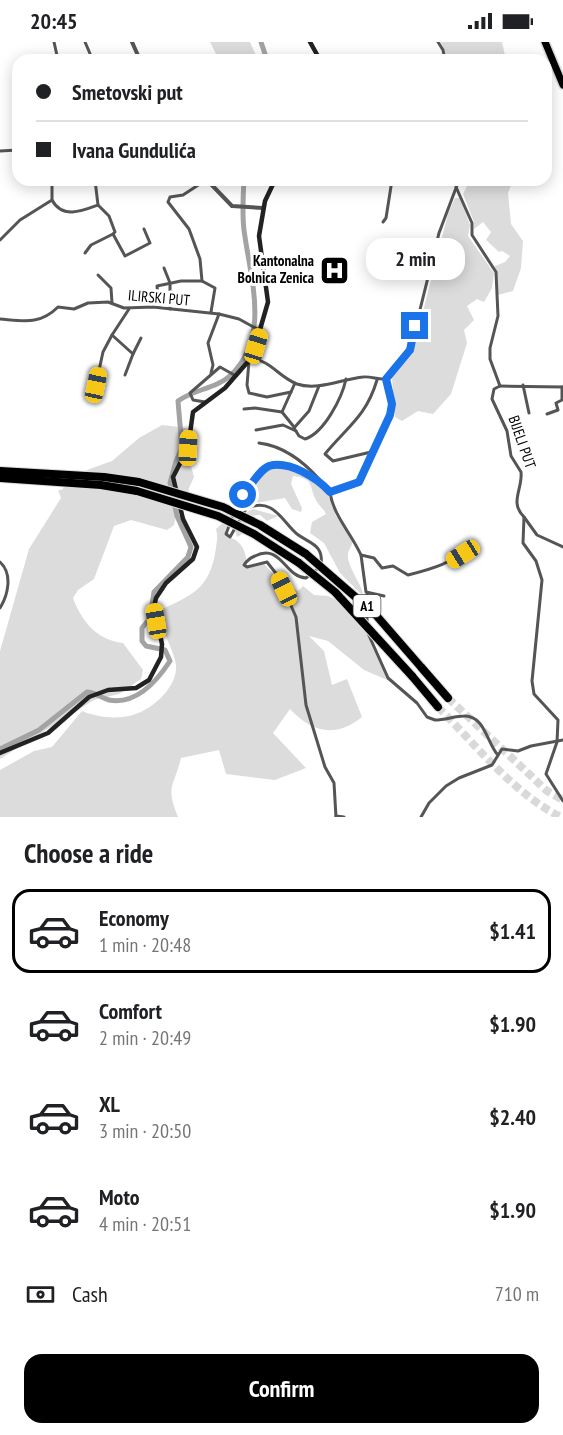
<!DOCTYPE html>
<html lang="en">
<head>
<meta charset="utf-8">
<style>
  :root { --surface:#fff; --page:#f6f6f6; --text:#202124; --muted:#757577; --line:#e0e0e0; --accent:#000 }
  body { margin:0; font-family:"PT Sans Narrow",sans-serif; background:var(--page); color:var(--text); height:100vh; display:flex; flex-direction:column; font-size:22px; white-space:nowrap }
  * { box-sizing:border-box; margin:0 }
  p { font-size:20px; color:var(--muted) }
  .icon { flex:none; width:33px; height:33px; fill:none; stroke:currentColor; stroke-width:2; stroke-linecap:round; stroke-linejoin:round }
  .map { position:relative; height:775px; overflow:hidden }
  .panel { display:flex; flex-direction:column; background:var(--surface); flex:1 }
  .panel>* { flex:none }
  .hud { position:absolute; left:12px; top:12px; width:540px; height:132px; border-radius:18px; box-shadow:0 3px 15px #0003; display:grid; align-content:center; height:132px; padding:0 24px; background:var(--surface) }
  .end { position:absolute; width:27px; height:27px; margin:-14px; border:8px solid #1a73e8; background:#fff; box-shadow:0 0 0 3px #fff }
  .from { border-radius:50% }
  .bubble { position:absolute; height:42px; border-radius:18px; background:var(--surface); box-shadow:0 3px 15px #0003; font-size:20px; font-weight:600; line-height:42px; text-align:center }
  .car { position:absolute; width:18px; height:36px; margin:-18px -9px; border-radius:8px; box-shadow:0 0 4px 2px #0007; background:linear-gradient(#f5c518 24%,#345 0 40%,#f5c518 0 76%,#345 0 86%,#f5c518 0) }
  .hud b { display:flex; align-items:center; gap:21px; height:57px; font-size:22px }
  .hud b+b { border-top:2px solid var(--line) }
  .hud i { width:15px; height:15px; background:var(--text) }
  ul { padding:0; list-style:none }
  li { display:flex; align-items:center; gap:18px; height:84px; margin:0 12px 9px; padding:0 12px; border:3px solid transparent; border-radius:18px }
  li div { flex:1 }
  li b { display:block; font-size:22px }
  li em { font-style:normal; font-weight:600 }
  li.current { border-color:var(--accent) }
  li>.icon { width:54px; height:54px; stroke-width:1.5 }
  h2 { padding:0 24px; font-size:27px; line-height:72px }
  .pay { display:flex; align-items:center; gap:15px; height:66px; padding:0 24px; font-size:22px }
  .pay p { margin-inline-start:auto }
  .button { display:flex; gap:12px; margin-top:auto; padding:12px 24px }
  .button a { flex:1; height:69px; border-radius:18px; background:var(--accent); color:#fff; font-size:24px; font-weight:600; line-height:69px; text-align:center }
  .status { display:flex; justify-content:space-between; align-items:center; height:42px; padding:0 30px; background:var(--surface); direction:ltr }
  .status svg { height:16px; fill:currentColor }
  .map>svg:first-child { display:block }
  .green { fill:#dcdcdc }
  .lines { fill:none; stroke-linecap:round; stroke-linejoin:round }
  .river { stroke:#a3a3a3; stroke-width:5 }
  .motorway-tunnel { stroke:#d9d9d9; stroke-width:8; stroke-dasharray:8 4; stroke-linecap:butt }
  .trunk-casing { stroke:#dbdbdb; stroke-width:10 }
  .motorway-casing { stroke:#dbdbdb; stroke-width:10 }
  .minor { stroke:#555; stroke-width:3 }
  .tertiary { stroke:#555; stroke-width:4 }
  .secondary { stroke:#222; stroke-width:4.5 }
  .trunk { stroke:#000; stroke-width:7 }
  .motorway { stroke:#000; stroke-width:8 }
  .motorway-bridge-casing { stroke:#dbdbdb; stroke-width:10; stroke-linecap:butt }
  .motorway-bridge { stroke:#000; stroke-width:8 }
  .route { stroke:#1a73e8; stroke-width:8 }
  .labels { text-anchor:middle; stroke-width:6; stroke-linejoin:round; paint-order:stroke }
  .shield { fill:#fff; stroke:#4c4c4c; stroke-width:1.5 }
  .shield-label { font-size:14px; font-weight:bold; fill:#000 }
  .poi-label { font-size:15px; font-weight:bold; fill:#000; stroke:#fff; text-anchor:end }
  .street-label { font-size:15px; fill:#000; stroke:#fff }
</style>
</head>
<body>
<div class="status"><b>20:45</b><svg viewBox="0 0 49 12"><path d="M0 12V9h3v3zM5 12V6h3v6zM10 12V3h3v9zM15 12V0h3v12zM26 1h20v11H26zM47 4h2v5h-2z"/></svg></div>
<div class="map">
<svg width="563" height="775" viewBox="0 0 563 775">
  <rect width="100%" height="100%" fill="#fff"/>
  <g class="green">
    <path d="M210 0H250L258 18H219Z"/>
    <path d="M441 0H502L506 18H448Z"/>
    <path d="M470 138H513L508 151 511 182 523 199 521 226 513 249 498 253 495 224 505 220 510 214 502 209 499 210 486 198 491 190 483 180 474 187V180L463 152Z"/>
    <path d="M455 156H460L470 183 468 194 494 231 492 246 484 260 477 257 467 264 474 278 464 288 467 301 451 352 433 372 418 369 402 379 395 375 392 336 412 312 448 172Z"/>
    <path d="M162 383 187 386 182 390 194 435 189 446 187 463 176 474 174 483 167 488 131 478 114 484 94 537 78 548 73 556C82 580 97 598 123 601L143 628 141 637 119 652 94 658 0 717V609L29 507 61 456 58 448H61L87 428 112 419 139 396Z"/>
    <path d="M271 425 291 427 308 434 319 441 328 451 336 474 353 498C352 504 349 507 348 511 346 522 360 540 363 551L361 552 340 531 324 501 310 491 312 480 326 472C324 467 320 465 317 460 308 445 316 437 293 434L291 442 302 466 301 470 292 467 285 456 255 461 254 456C242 462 242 476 232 482L239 460Z"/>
    <path d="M235 459 232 476 225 488 227 495C242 497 248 512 246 526L264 522 279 538 298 549 303 544 314 553 328 554 338 559 356 575 367 589 392 640 364 628 328 599 309 594 324 609 332 643 347 637 362 675C336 696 312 691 290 667L273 691 306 726 275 738 226 732 219 708 181 716C174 745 165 744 178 775H0V728L34 709 52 705 82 669C96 675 114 677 129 674 150 670 178 646 176 623 175 611 160 583 156 570 192 553 210 548 216 506 217 498 218 495 216 487L224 480 229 462Z"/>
    <path d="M253 467 278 474 267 479 260 473 249 474 242 492 237 495 235 488 247 470Z"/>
  </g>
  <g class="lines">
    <g class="river">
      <path d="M261 0 267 18"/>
      <path d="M0 707 39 688 87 650C95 650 101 656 109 658 136 663 157 639 170 619L165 608 146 604 142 599V586L150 576 154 550 188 515 191 505 177 474 170 441 176 419 182 406 178 359C194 347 216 347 231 333 271 295 250 235 244 188 242 172 243 155 244 138"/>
    </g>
    <g class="motorway-tunnel">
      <path d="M448 656 547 749 563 758"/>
      <path d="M438 665C474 701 515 753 561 775"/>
    </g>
    <defs>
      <path id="trunk" d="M545 0 563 43"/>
      <g id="motorway">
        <path d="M0 429 104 435 139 440"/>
        <path d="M0 436 101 443 137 449"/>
        <path d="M260 483 306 512"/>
        <path d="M254 492 299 521"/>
        <path d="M421 625 448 656"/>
        <path d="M412 634 438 665"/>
      </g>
    </defs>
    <use href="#trunk" class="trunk-casing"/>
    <use href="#motorway" class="motorway-casing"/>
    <g class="minor">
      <path d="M54 0 58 18"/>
      <path d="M85 0 91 14 102 18"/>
      <path d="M438 0 443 8 445 18"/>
      <path d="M0 109 18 108"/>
      <path d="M206 138 183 153 170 155 168 160 189 187 200 217 202 239 215 246 211 270"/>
      <path d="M456 145 472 181V193L496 230 498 274 490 306V317L500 344 494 347 492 357 507 389 511 414 521 430C523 447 509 460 524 475L523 501 536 519 542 538 532 639 534 652 558 678 557 700 546 732 563 759"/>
      <path d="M52 157V143L58 138"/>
      <path d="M98 163 109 174 115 190 113 192 125 214 150 201 144 187"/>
      <path d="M383 180 386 176 392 138"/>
      <path d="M0 198 20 178 52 158C62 177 82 169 98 163L95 138"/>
      <path d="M85 211 91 203 113 192"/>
      <path d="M164 226 170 241V267"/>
      <path d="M98 233 111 246 112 261"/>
      <path d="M170 256 158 255 157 244 181 239H202"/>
      <path d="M129 267 112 293 133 312 141 296"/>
      <path d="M0 277C24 279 40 283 58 265L74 267 88 261 108 260 124 266 153 265 219 272 239 277 259 288"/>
      <path d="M252 316C272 320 279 335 297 342 318 349 342 337 363 335 371 334 378 338 386 337L411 304 439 191 459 138"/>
      <path d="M249 319 247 343 249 351 267 355 291 350"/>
      <path d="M211 331 213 323 208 301 219 272"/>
      <path d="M125 333 133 312"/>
      <path d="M523 343 529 371"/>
      <path d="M319 344 309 369 294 386 299 394 305 397C324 391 342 356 346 337"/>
      <path d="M500 344 563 345"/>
      <path d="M94 351 103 310 112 293"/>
      <path d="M205 360 193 358 190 351 220 325 236 334"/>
      <path d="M244 367 255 366 282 370"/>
      <path d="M547 372 558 368 556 361 562 358V345"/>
      <path d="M294 385 282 370 295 341"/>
      <path d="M256 388 283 383 296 389"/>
      <path d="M259 401C284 404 303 419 320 438"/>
      <path d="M371 410 333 419 325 412C347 385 366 375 377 338"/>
      <path d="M330 450C333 473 351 491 361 513L374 516 382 526 393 524 408 533C432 527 454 521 472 502"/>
      <path d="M524 475 537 493 563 505"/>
      <path d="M361 513 366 550 384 554"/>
      <path d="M0 520C13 532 8 553 0 566"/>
      <path d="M367 552 368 562"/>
      <path d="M367 583V568"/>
      <path d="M367 589 388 636 417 661 427 675 435 678C445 678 455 674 464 674 484 673 487 700 497 712"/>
      <path d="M336 774 344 775"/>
      <path d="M336 775 334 741 325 725 306 663 296 575 278 534 267 520 247 525 244 523C247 518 250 516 255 514 281 501 285 535 306 536L321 524C324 502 310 502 297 492 283 481 273 453 246 467L230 495 226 492 239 457 269 425C292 421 314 433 330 450L359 439 389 373 392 362 386 337"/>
      <path d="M421 775 429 761 446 744 459 736 492 723 502 707 518 709 531 704 563 698"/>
    </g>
    <g class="tertiary">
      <path d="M132 0 140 18"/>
      <path d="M207 138 232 164 263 166"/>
    </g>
    <g class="secondary">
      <path d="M310 0 320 18"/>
      <path d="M0 711 48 691 89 655 108 648 136 646 149 638 161 615 162 602 154 565 156 556 166 541 193 517 197 505 183 477 173 435 188 406 193 370 225 346 252 315 268 260 259 194 265 159 275 138"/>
    </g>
    <use href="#trunk" class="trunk"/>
    <use href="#motorway" class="motorway"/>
    <defs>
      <g id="motorway-bridge">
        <path d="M139 440 223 465 260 483"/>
        <path d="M137 449 218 474 254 492"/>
        <path d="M306 512 375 572 421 625"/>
        <path d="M299 521 335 550 412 634"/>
      </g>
    </defs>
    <use href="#motorway-bridge" class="motorway-bridge-casing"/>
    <use href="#motorway-bridge" class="motorway-bridge"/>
  </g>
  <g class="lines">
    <path class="route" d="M243 453C250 445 259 428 269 424 289 418 317 436 330 450L359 440 390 373 392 362 386 337 410 308 415 284"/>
  </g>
  <defs>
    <symbol id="hospital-square" viewBox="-11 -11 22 22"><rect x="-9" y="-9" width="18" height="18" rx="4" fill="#000" stroke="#fff"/><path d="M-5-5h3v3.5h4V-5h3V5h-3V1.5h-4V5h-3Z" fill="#fff"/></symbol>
  </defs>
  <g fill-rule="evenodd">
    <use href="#hospital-square" x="318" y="212" width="33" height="33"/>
  </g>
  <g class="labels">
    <rect class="shield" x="353.5" y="553" width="27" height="22" rx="4.5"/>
    <g class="shield-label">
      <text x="367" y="569">A1</text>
    </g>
    <g class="poi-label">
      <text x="314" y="224">Kantonalna<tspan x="314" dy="17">Bolnica Zenica</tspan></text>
    </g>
    <g class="street-label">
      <text transform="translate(159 256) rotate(5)" y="5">ILIRSKI PUT</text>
      <text transform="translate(522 400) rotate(71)" y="5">BIJELI PUT</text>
    </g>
  </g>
</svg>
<i class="end from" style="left:243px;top:453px"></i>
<i class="end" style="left:415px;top:284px"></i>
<div class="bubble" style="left:366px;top:196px;width:99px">2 min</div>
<i class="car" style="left:256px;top:304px;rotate:17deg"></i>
<i class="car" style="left:96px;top:343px;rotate:12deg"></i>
<i class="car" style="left:188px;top:406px;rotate:3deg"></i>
<i class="car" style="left:463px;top:512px;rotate:238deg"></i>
<i class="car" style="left:284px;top:547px;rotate:334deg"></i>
<i class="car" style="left:156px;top:579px;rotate:351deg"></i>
<div class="hud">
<b><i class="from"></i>Smetovski put</b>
<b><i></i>Ivana Gundulića</b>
</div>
</div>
<section class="panel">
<h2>Choose a ride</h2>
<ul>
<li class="current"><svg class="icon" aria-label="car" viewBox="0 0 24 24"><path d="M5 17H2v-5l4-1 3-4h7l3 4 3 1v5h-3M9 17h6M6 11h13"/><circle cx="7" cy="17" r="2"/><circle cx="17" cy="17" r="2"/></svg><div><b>Economy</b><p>1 min · 20:48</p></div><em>$1.41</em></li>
<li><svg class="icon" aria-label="car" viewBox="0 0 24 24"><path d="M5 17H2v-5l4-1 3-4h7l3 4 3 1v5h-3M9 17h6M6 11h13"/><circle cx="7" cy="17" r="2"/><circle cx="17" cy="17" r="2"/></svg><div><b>Comfort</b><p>2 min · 20:49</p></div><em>$1.90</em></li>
<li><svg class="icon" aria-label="car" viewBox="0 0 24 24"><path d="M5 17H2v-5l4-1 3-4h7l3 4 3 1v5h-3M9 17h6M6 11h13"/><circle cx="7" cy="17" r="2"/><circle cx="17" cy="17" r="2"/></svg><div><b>XL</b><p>3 min · 20:50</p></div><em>$2.40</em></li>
<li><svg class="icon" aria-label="car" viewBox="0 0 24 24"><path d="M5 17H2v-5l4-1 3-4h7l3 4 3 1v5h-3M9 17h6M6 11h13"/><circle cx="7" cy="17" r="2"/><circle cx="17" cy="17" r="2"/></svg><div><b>Moto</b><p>4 min · 20:51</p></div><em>$1.90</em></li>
</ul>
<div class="pay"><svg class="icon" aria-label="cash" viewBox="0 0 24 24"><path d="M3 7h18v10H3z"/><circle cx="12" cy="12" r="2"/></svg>Cash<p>710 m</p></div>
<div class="button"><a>Confirm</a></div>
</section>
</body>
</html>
